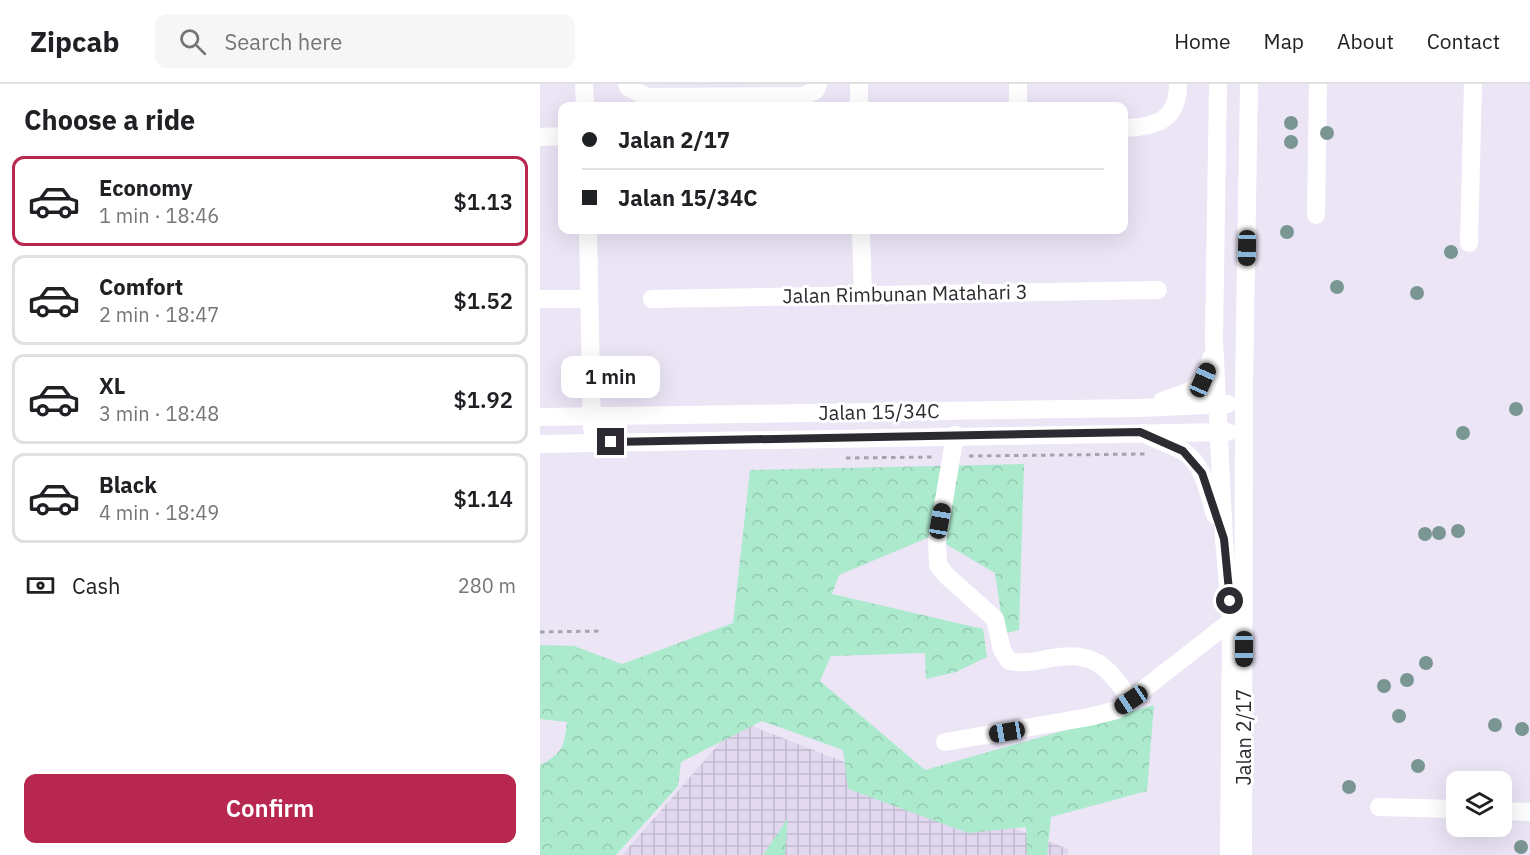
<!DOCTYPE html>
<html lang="en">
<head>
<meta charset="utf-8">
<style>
  :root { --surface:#fff; --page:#f6f6f6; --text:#202124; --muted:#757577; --line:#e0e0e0; --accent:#b7274f }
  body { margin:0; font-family:"IBM Plex Sans",sans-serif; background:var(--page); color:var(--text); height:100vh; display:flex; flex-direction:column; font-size:22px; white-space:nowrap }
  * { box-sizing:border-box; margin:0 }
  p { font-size:20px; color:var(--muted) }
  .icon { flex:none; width:33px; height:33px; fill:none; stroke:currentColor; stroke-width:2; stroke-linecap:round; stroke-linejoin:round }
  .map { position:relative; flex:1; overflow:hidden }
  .panel { display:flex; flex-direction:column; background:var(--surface); width:540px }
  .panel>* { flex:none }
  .banner { position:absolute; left:18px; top:18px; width:570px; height:132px; border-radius:12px; box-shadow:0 6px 24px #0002; display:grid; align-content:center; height:132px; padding:0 24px; background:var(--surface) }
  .fabs { position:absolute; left:906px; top:687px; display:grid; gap:12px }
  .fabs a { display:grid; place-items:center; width:66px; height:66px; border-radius:12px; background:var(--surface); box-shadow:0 6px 24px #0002; font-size:30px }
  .end { position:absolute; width:27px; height:27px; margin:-14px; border:8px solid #2d2b31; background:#fff; box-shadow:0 0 0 3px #fff }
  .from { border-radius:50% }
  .bubble { position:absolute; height:42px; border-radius:12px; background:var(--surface); box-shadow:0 6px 24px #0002; font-size:20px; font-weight:600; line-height:42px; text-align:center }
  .car { position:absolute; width:18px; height:36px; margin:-18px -9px; border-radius:8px; box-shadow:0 0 4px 2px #0007; background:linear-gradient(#222 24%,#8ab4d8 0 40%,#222 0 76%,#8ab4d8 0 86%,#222 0) }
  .banner b { display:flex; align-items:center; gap:21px; height:57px; font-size:22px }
  .banner b+b { border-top:2px solid var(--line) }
  .banner i { width:15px; height:15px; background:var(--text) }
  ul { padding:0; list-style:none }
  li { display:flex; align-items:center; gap:18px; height:90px; margin:0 12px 9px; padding:0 12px; border:3px solid var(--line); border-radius:12px }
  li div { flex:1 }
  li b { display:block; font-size:22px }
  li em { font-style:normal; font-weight:600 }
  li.active { border-color:var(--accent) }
  li>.icon { width:54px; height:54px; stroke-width:1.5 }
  h2 { padding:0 24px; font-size:27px; line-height:72px }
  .pay { display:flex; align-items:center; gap:15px; height:66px; padding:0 24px; font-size:22px }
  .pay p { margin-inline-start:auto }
  .primary-button { display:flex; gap:12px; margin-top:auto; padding:12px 24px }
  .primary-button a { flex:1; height:69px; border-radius:12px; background:var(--accent); color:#fff; font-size:24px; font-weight:600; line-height:69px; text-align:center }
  header { display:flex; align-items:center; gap:36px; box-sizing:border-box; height:84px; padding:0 30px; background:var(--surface); border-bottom:2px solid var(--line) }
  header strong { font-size:28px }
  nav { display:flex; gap:33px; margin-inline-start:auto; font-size:21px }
  .search { width:420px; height:54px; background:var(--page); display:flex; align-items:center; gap:15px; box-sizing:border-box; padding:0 21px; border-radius:12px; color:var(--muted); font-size:22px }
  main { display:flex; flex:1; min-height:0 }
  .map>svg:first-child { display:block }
  .industrial { fill:url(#industrial-grid) }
  .forest { fill:url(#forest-crowns) }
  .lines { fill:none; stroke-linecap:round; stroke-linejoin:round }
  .path { stroke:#a7a2b0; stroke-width:3; stroke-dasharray:4.5 4.5; stroke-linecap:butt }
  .minor { stroke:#fff; stroke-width:18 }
  .tree { fill:#7a9692 }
  .route { stroke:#2d2b31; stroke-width:8 }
  .labels { text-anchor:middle; stroke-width:6; stroke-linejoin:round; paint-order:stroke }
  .street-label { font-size:20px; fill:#2d2b31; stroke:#fff }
</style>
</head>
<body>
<header>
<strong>Zipcab</strong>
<div class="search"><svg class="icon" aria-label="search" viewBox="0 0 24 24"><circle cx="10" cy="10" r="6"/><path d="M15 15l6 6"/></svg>Search here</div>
<nav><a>Home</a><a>Map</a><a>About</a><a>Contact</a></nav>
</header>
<main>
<section class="panel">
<h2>Choose a ride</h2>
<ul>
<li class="active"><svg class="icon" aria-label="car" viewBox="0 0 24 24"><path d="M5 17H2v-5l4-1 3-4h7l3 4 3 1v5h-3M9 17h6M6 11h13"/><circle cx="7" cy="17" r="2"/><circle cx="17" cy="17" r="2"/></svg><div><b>Economy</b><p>1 min · 18:46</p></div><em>$1.13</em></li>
<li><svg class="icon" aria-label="car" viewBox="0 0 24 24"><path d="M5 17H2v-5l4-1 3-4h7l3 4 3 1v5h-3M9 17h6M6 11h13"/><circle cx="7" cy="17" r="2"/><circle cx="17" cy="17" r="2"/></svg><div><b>Comfort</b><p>2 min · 18:47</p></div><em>$1.52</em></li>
<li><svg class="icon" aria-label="car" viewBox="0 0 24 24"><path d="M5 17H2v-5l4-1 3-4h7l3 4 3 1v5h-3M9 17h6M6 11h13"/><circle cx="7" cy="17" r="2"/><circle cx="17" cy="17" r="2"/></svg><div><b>XL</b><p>3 min · 18:48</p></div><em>$1.92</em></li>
<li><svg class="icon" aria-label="car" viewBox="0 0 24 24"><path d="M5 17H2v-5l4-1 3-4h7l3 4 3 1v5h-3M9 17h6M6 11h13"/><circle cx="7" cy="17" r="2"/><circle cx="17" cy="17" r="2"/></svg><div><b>Black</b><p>4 min · 18:49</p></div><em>$1.14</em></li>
</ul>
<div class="pay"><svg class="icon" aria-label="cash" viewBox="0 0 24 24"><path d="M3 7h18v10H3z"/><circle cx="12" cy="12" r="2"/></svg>Cash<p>280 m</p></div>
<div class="primary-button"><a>Confirm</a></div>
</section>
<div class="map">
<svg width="990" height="771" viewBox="0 0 990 771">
  <defs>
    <pattern id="industrial-grid" width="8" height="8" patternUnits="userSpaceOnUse" patternTransform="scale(1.5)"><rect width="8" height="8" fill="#e1d8f0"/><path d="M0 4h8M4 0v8" fill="none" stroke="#c1bace"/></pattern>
    <pattern id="forest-crowns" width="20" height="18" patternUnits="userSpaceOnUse" patternTransform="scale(1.5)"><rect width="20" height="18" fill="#aceace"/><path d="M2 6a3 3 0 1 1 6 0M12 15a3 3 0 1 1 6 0" fill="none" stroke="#94c9b1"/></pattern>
  </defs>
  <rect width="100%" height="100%" fill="#ebe5f6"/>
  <path class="industrial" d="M199 637 528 765V771H82Z"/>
  <g class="forest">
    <path d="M484 380 479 546 464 550 455 489 392 452 299 491 292 510 443 545 447 573 416 588 386 595 385 569 291 572 280 597 385 686 614 621 607 707 511 733 507 771H487L486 743 428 749 308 705 303 666 222 637 141 678 138 702 76 771H0V681C23 669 24 663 27 638L0 635V561L34 562 82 580 193 539 210 386Z"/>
    <path d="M248 734 245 771H223Z"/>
  </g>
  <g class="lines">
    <g class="path">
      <path d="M429 372 606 370"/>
      <path d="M306 374 396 373"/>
      <path d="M0 548 62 547"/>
    </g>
    <g class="minor">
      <path d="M44 0 45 22"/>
      <path d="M87 0 88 3 107 13 263 12 276 6 278 0"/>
      <path d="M319 0V22"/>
      <path d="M478 0V22"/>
      <path d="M678 0 674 255 684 455 691 537 689 771"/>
      <path d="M584 44C615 43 638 37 638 0"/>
      <path d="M0 53 22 52"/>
      <path d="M776 131 778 0"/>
      <path d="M48 146 52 345"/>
      <path d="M321 146 323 211"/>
      <path d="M929 159 933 0"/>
      <path d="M0 215H49"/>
      <path d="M112 215 618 206"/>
      <path d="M622 317C649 308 666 306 671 274"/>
      <path d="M0 333 600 324 688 320"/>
      <path d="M603 349C616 356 631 360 643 367 665 381 668 409 675 431"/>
      <path d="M415 351 397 458 398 481 407 492 455 535 462 566 469 577C484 580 496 577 511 574 555 566 567 583 591 616"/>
      <path d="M0 360 688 348"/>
      <path d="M405 658 549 633 577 626 691 537"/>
      <path d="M839 723 916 725"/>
      <path d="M962 727 990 728"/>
      <path d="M703 771 704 304 709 0"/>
    </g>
  </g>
  <g class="tree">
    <circle cx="751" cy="39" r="7"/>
    <circle cx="787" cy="49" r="7"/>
    <circle cx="751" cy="58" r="7"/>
    <circle cx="747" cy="148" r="7"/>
    <circle cx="911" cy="168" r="7"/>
    <circle cx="797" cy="203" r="7"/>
    <circle cx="877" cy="209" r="7"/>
    <circle cx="976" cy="325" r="7"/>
    <circle cx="923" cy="349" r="7"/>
    <circle cx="918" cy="447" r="7"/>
    <circle cx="899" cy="449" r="7"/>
    <circle cx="885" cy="450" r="7"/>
    <circle cx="886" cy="579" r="7"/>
    <circle cx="867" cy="596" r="7"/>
    <circle cx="844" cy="602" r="7"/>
    <circle cx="859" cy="632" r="7"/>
    <circle cx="955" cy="641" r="7"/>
    <circle cx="982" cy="645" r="7"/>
    <circle cx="878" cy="682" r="7"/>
    <circle cx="809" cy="703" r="7"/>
    <circle cx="981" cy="763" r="7"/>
  </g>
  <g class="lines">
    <path class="route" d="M71 358 600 348 643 367 662 389 684 455 690 517"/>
  </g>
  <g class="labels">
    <g class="street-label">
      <text transform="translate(365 210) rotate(-1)" y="7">Jalan Rimbunan Matahari 3</text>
      <text transform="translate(339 328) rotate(-1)" y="7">Jalan 15/34C</text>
      <text transform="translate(704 653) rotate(-90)" y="7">Jalan 2/17</text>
    </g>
  </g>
</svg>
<div class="fabs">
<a><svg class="icon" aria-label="layers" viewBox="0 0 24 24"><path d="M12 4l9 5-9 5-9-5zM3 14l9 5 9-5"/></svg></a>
</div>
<i class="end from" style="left:690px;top:517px"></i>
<i class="end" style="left:71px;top:358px"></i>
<div class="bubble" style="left:21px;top:272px;width:99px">1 min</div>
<i class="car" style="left:707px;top:164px;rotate:181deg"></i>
<i class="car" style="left:663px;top:296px;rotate:24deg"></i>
<i class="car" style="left:400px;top:437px;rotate:10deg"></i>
<i class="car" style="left:704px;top:565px;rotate:180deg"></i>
<i class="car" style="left:591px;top:616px;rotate:236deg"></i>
<i class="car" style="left:467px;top:648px;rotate:260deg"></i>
<div class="banner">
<b><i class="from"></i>Jalan 2/17</b>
<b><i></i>Jalan 15/34C</b>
</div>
</div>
</main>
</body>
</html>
